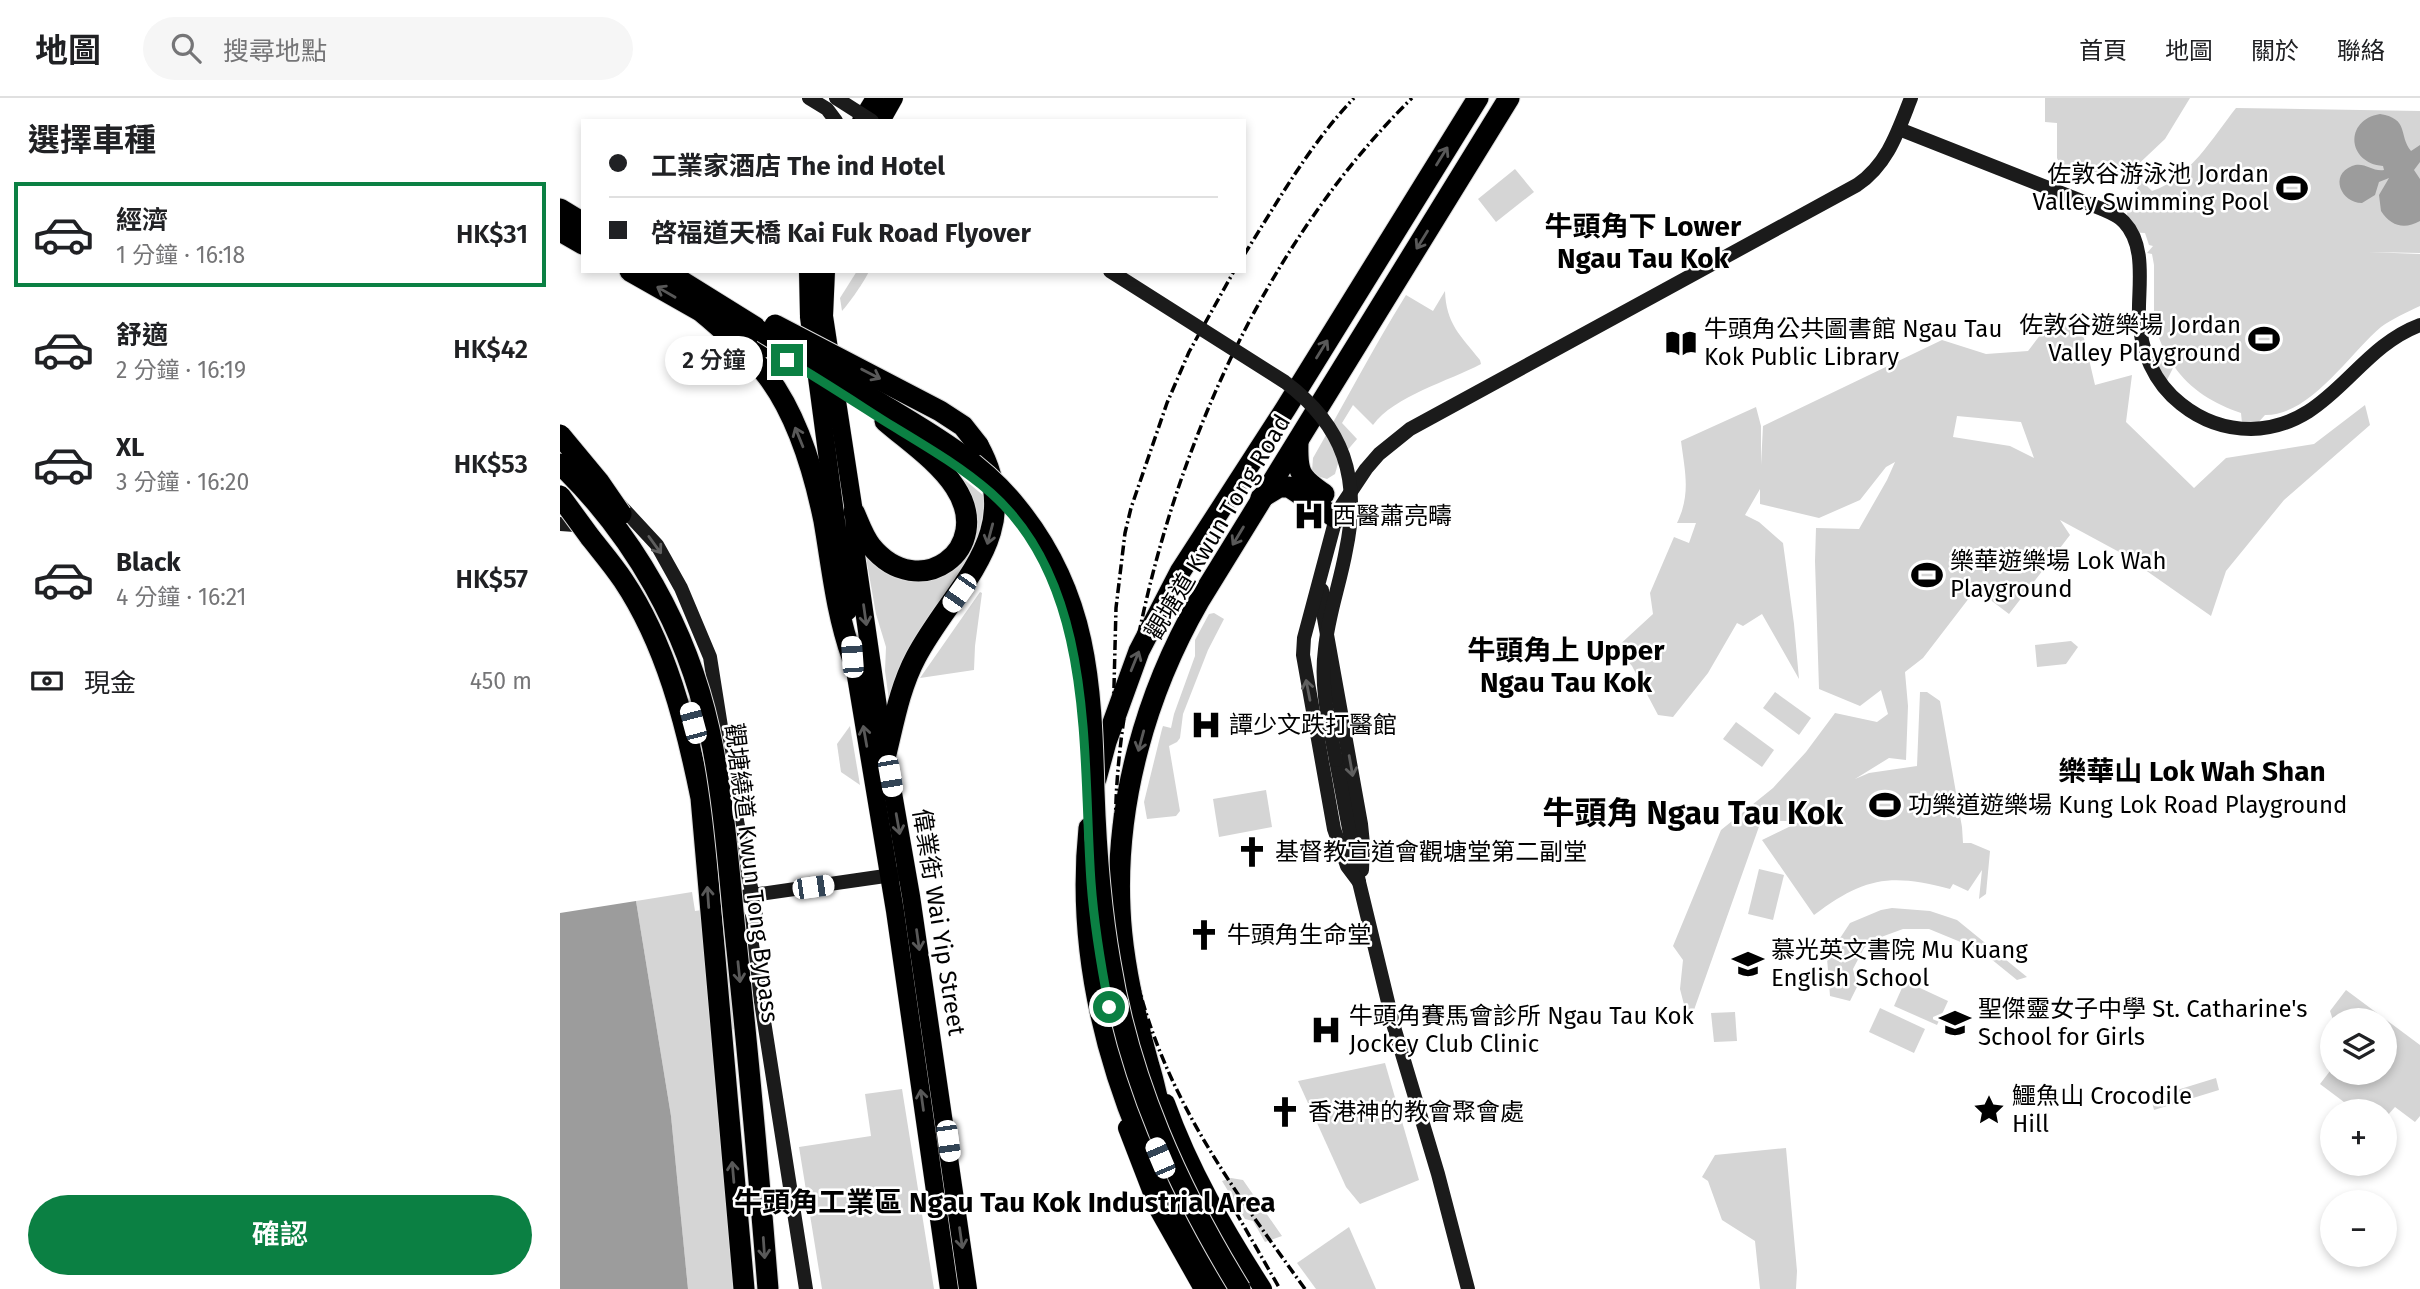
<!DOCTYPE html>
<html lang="zh-TW">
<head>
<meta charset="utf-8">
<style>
  :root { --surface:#fff; --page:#f6f6f6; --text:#202124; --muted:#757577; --line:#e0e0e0; --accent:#0b8043 }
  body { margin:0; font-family:"Fira Sans","Noto Sans TC",sans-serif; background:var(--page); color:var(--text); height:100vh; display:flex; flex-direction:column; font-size:26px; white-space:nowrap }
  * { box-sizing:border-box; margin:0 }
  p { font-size:23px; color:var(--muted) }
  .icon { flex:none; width:38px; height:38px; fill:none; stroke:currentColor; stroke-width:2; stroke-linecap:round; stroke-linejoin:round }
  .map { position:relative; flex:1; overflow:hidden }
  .details { display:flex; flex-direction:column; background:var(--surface); width:560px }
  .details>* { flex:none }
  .guide { position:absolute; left:21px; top:21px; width:665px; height:154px; border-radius:0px; box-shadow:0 4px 10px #0003; display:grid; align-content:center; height:154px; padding:0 28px; background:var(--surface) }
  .tools { position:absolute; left:1760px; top:910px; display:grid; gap:14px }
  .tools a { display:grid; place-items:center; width:77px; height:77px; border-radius:50%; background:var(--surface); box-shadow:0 4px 10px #0003; font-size:35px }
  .end { position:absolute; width:32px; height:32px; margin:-16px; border:9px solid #0b8043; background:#fff; box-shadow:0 0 0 4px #fff }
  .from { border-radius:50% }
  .bubble { position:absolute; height:49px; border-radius:24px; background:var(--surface); box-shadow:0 4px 10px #0003; font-size:23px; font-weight:600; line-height:49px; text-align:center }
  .car { position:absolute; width:21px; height:42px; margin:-21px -10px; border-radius:9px; box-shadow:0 0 5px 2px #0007; background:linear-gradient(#fff 24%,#345 0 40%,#fff 0 76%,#345 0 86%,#fff 0) }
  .guide b { display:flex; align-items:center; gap:24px; height:66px; font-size:26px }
  .guide b+b { border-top:2px solid var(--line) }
  .guide i { width:18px; height:18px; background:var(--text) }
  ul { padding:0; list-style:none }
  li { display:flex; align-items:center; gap:21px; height:105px; margin:0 14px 10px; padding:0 14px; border:4px solid transparent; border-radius:0px }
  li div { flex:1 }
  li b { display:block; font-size:26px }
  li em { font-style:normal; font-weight:600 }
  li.current { border-color:var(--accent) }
  li>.icon { width:63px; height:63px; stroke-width:1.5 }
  h2 { padding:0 28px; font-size:32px; line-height:84px }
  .pay { display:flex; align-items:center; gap:18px; height:77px; padding:0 28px; font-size:26px }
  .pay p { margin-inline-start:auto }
  .action { display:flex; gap:14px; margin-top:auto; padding:14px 28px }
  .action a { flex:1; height:80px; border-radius:42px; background:var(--accent); color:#fff; font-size:28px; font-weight:600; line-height:80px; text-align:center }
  header { display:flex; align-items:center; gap:42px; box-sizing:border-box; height:98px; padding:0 35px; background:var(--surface); border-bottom:2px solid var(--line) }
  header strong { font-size:33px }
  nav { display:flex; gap:38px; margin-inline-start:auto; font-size:24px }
  .search { width:490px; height:63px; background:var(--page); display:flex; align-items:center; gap:18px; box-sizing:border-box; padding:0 24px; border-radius:38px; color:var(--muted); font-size:26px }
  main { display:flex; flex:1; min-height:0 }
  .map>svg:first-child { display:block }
  .green { fill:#d5d5d5; fill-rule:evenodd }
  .water { fill:#9c9c9c }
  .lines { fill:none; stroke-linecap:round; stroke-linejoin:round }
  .primary-casing { stroke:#dbdbdb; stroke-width:19 }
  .highway-casing { stroke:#dbdbdb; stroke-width:23 }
  .secondary { stroke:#1b1b1b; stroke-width:14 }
  .primary { stroke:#000; stroke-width:18 }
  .highway { stroke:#000; stroke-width:21 }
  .rail { stroke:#000; stroke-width:3.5; stroke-dasharray:10 3.5 2 3.5; stroke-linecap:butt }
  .highway-bridge-casing { stroke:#dbdbdb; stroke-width:23; stroke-linecap:butt }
  .secondary-bridge { stroke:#1b1b1b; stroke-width:14 }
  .highway-bridge { stroke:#000; stroke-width:21 }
  .oneway { stroke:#595959 }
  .oneway2 { stroke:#5f5f5f }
  .route { stroke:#0b8043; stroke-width:9 }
  .labels { text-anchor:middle; stroke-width:5; stroke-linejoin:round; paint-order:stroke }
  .poi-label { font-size:24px; fill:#000; stroke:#fff; text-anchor:start }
  .street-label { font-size:24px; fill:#000; stroke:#fff }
  .quarter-label { font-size:28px; font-weight:bold; fill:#000; stroke:#fff }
  .district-label { font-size:32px; font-weight:bold; fill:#000; stroke:#fff }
</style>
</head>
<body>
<header>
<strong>地圖</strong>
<div class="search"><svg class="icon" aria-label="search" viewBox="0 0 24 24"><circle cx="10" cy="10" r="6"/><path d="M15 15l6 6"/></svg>搜尋地點</div>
<nav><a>首頁</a><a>地圖</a><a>關於</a><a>聯絡</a></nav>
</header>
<main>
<section class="details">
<h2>選擇車種</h2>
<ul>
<li class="current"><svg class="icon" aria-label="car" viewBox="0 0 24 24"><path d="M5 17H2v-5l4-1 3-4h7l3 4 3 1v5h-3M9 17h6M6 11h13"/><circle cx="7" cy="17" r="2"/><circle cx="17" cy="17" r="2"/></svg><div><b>經濟</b><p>1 分鐘 · 16:18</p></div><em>HK$31</em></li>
<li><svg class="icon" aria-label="car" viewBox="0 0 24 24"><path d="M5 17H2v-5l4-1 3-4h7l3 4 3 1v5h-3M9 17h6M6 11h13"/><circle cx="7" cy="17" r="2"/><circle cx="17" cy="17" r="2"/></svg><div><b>舒適</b><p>2 分鐘 · 16:19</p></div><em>HK$42</em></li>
<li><svg class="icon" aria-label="car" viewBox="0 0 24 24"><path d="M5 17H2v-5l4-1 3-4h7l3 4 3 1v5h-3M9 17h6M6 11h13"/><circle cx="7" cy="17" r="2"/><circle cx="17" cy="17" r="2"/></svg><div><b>XL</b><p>3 分鐘 · 16:20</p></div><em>HK$53</em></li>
<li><svg class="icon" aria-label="car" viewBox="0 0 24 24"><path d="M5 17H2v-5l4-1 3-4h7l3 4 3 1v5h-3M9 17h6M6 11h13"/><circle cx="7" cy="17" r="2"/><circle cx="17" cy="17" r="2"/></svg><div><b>Black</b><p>4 分鐘 · 16:21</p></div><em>HK$57</em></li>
</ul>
<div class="pay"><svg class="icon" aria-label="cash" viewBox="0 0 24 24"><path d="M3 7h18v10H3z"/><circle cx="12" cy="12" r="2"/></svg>現金<p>450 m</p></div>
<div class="action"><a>確認</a></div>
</section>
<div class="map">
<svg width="1860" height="1191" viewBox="0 0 1860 1191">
  <rect width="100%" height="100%" fill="#fff"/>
  <g class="green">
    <path d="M1485 0H1630L1605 41 1569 75 1503 73 1497 60V25L1485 24Z"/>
    <path d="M1676 10 1860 13V155L1808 154 1860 156V208C1847 214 1832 221 1821 229 1789 256 1750 318 1705 317L1696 327 1682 325 1681 315C1655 306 1630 292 1614 268L1606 284 1596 265 1605 255 1594 227V167L1592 156 1587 155 1593 148 1589 147 1585 135 1568 134 1567 112 1581 82 1592 93C1629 81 1653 39 1676 10Z"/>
    <path d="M955 71 974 94 936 124 918 101Z"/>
    <path d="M297 173H309C305 183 289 205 282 213L280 200Z"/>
    <path d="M885 193C886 226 901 238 920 262L921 266C889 283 834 298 813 327L793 307 782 325 797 341 779 362 775 376 767 381 757 378 752 373 753 360C784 306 813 250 846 197L873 213Z"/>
    <path d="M1520 223 1535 287 1572 277 1566 324 1634 390 1666 360 1754 346 1805 307 1810 327 1724 402 1666 473 1651 518 1561 455 1500 422 1510 437 1449 516 1416 491 1363 560 1345 574 1348 608 1346 662 1329 660 1295 681 1309 675 1357 668 1360 594H1367L1380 603 1402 729 1403 745H1411L1430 753 1426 796 1419 801 1422 772 1408 793 1393 786 1390 791C1331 775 1304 779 1254 817L1202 742 1239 724 1247 711 1227 723H1201L1129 926 1120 891 1123 862 1113 848 1161 732 1213 690 1246 654 1275 615 1317 624 1328 616 1321 592 1300 608 1259 591 1255 463 1256 430 1299 431 1327 382 1335 364 1326 369 1300 402 1259 420 1200 406V391L1185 417 1199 424 1223 445 1234 526 1239 581 1202 516 1183 528 1177 525 1148 575 1113 619 1098 617 1072 568 1056 550 1093 516 1090 495 1114 439 1129 445 1136 425H1117C1131 396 1125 374 1121 343L1196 309 1201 328V367L1203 328 1382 242 1426 256 1468 253 1484 232ZM1397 318 1461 324 1474 360 1450 348 1393 339Z"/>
    <path d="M383 364 424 398C423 461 382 496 351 546 341 563 335 583 329 602L325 573 326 549 316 516 304 448 339 476 408 449Z"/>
    <path d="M420 494 422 495 415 548 414 572 360 580Z"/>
    <path d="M654 515 664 521 648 552 623 616 620 640 617 644 609 648 620 713 616 718 587 721 584 704 602 631 603 628 611 630 614 616 635 558V542L649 516Z"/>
    <path d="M1511 543 1518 549 1506 566 1477 569 1475 547Z"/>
    <path d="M1215 594 1251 620 1239 637 1203 610Z"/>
    <path d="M1176 624 1214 652 1202 669 1163 641Z"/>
    <path d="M290 628 300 687 281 674 277 646Z"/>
    <path d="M706 692 712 729 659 739 653 701Z"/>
    <path d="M1199 771 1224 777 1213 822 1188 816Z"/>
    <path d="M132 794 135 813 163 809 186 929 152 935 176 1191H128L111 1018 76 803Z"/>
    <path d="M1332 810 1370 813 1397 822 1467 879 1457 882 1420 852 1369 831H1343L1313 842 1304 850 1293 871 1297 889 1290 903 1270 898 1267 860 1290 825 1321 812Z"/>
    <path d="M1345 883 1388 903 1377 927 1334 908Z"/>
    <path d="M1786 892 1860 947V1018L1855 1024 1835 1009 1827 1018 1825 1013H1796L1760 986 1770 973 1825 975V922H1773L1770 913Z"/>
    <path d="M1320 910 1365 931 1354 955 1309 934Z"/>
    <path d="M1175 914 1177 943 1154 944 1151 915Z"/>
    <path d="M825 965 859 1082 800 1106 786 1089 738 983Z"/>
    <path d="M1656 980 1659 992 1594 1012 1591 1000Z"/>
    <path d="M342 991 374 1191H262L239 1049 311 1038 305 996Z"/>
    <path d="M1226 1050 1237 1173 1236 1191H1200L1195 1143 1162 1122 1148 1083 1142 1079 1155 1057Z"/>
    <path d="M671 1080 683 1082 722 1138 705 1144 693 1123 685 1121 662 1083Z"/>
    <path d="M789 1129 816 1191H756L737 1165Z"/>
  </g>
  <g class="water">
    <path d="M1820 16C1850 21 1838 37 1851 53L1860 47V64L1854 72 1860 81V123C1844 132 1831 128 1821 113L1819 97 1829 80 1819 84 1815 97 1802 105C1781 105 1769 77 1792 68 1804 63 1812 74 1824 72L1823 68C1787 65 1784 22 1820 16Z"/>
    <path d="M76 803 111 1018 128 1191H0V815Z"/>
  </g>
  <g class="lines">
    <defs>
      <g id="primary">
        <path d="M301 23 315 0"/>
        <path d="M321 23 334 0"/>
        <path d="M248 173 249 219 288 513"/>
        <path d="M266 173 264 218 294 414 295 450 318 609 351 798 408 1191"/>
        <path d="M291 548 335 813 389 1191"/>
        <path d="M606 1005C630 1072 665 1132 703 1191"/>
        <path d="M567 1030 599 1113 643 1191"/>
      </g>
      <g id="highway">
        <path d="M0 111 23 125"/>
        <path d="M0 133 23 146"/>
        <path d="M70 173 204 249"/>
        <path d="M105 173 195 229"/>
        <path d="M143 215C166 235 190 255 208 279 238 319 254 374 264 423 272 469 276 514 292 559"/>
        <path d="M738 344C737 374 739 379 764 396"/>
        <path d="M701 400 719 389H729L776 420"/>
        <path d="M294 414C299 425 303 438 311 448 359 507 436 451 395 389 378 363 348 343 325 323"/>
        <path d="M30 439C41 453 53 467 63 482 106 546 126 626 141 700L184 1191"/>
        <path d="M326 656C334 623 340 589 356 559 394 487 468 437 418 347"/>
        <path d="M536 681 546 644 579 553 620 474 726 310 918 0"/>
        <path d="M529 730C512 895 573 1054 659 1191"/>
        <path d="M604 1025C598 1007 595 987 589 968 575 918 562 863 560 811 555 705 586 595 639 503L949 0"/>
      </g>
    </defs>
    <use href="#primary" class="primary-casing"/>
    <use href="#highway" class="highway-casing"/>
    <g class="secondary">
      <path d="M249 0 267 11 276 23"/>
      <path d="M1339 31 1542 111C1549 114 1559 118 1564 124 1587 148 1578 189 1579 218 1580 252 1594 285 1621 306 1641 322 1665 331 1691 331 1771 329 1793 252 1860 227"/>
      <path d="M59 406 97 447 121 490 150 559 171 692 187 774 193 797 197 826 191 840"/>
      <path d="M0 426 15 427 24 432"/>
      <path d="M762 492 764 520 801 726 803 746 802 772"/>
      <path d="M776 662 799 784 834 929 878 1076 908 1191"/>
      <path d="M799 784 787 768 774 731 743 557 744 540 776 420 782 407 806 371 819 356 850 331 1297 87C1328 66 1338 33 1351 0"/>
      <path d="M186 798 339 776"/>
      <path d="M179 819 182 829 191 840 246 1191"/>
    </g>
    <use href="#primary" class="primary"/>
    <use href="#highway" class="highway"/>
    <g class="rail">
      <path d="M684 157C718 103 750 46 794 0"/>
      <path d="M553 628 556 510 565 435 571 410 607 305 629 254 674 173"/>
      <path d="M666 1097 720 1191"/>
      <path d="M745 1191C679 1099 616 1016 583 905 570 861 560 815 557 769 552 703 560 637 572 572 608 365 701 149 852 0"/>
    </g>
    <defs>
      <g id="highway-bridge">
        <path d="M215 227 380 313 403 328 418 347"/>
        <path d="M203 234C241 258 281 282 320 305 368 334 420 363 456 408 528 496 531 584 534 693 536 750 540 808 550 864 569 982 618 1090 680 1191"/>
        <path d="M0 337 39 384 61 416"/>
        <path d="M0 366C74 437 127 531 149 631 165 704 169 779 177 852 189 965 199 1078 208 1191"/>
        <path d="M0 398 30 439"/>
      </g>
    </defs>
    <use href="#highway-bridge" class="highway-bridge-casing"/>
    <g class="secondary-bridge">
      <path d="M276 0 312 23"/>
      <path d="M550 173 725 284C784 328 801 381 786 452 780 486 768 517 765 551 760 589 769 625 776 662"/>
    </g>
    <use href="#highway-bridge" class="highway-bridge"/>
  </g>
  <defs><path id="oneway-shaft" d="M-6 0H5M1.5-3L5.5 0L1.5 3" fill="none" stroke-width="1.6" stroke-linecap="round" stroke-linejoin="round" transform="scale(1.75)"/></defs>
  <g class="oneway">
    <use href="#oneway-shaft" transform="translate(882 58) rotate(-58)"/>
    <use href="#oneway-shaft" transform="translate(862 142) rotate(122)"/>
    <use href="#oneway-shaft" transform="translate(106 194) rotate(-150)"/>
    <use href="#oneway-shaft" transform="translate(762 251) rotate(-58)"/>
    <use href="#oneway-shaft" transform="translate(311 276) rotate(27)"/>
    <use href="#oneway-shaft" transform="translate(239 339) rotate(-112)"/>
    <use href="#oneway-shaft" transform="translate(430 436) rotate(105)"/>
    <use href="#oneway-shaft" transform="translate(678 438) rotate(121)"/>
    <use href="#oneway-shaft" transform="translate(305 517) rotate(82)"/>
    <use href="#oneway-shaft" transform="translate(575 563) rotate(-68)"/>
    <use href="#oneway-shaft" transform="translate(305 638) rotate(-100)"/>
    <use href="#oneway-shaft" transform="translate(581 643) rotate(105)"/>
    <use href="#oneway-shaft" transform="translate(338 726) rotate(80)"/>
    <use href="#oneway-shaft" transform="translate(148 799) rotate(-94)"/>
    <use href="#oneway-shaft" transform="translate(358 842) rotate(82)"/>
    <use href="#oneway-shaft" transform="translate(179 874) rotate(84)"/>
    <use href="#oneway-shaft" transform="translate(362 1002) rotate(-98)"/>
    <use href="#oneway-shaft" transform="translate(173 1074) rotate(-95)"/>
    <use href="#oneway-shaft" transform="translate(401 1140) rotate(82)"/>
    <use href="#oneway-shaft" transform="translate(204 1150) rotate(86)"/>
  </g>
  <g class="oneway2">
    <use href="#oneway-shaft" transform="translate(95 447) rotate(54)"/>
    <use href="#oneway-shaft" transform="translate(748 592) rotate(-101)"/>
    <use href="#oneway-shaft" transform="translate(791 668) rotate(80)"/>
  </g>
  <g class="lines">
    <path class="route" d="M227 262C261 282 293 303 326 324 362 346 399 367 431 395 536 488 522 656 531 784 534 826 541 868 549 909"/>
  </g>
  <defs>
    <symbol id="stadium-bare" viewBox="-9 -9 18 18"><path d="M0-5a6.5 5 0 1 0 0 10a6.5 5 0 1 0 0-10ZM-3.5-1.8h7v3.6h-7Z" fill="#000" stroke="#fff" stroke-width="2.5" paint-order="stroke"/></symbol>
    <symbol id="library-bare" viewBox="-9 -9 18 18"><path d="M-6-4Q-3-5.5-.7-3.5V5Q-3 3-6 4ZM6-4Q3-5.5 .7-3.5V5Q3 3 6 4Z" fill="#000" stroke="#fff" stroke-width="2.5" paint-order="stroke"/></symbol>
    <symbol id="hospital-bare" viewBox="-9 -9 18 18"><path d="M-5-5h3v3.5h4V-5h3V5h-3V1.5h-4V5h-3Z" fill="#000" stroke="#fff" stroke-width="2.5" paint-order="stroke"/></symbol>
    <symbol id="church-bare" viewBox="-9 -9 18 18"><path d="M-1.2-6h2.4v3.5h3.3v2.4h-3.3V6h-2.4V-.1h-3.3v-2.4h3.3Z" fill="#000" stroke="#fff" stroke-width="2.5" paint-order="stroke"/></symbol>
    <symbol id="school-bare" viewBox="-9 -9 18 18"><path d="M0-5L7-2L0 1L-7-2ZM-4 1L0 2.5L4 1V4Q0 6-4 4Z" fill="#000" stroke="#fff" stroke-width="2.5" paint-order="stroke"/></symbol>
    <symbol id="sight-bare" viewBox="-9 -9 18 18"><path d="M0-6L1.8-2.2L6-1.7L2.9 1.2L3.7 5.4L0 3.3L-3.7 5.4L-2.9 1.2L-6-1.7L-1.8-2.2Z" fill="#000" stroke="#fff" stroke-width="2.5" paint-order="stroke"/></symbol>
  </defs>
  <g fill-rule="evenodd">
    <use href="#stadium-bare" x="1710" y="68" width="44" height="44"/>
    <use href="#stadium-bare" x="1682" y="219" width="44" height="44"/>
    <use href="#library-bare" x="1099" y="223" width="44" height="44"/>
    <use href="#hospital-bare" x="727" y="396" width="44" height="44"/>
    <use href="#stadium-bare" x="1345" y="455" width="44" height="44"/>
    <use href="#hospital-bare" x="624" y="605" width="44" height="44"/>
    <use href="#stadium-bare" x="1303" y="685" width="44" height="44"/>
    <use href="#church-bare" x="670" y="732" width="44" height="44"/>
    <use href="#church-bare" x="622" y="815" width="44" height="44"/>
    <use href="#school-bare" x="1166" y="844" width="44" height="44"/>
    <use href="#school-bare" x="1373" y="903" width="44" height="44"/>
    <use href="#hospital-bare" x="744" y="910" width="44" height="44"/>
    <use href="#sight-bare" x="1407" y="990" width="44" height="44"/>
    <use href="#church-bare" x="703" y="992" width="44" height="44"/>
  </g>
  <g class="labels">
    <g class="poi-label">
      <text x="1709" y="84" text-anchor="end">佐敦谷游泳池 Jordan<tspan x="1709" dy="28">Valley Swimming Pool</tspan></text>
      <text x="1681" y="235" text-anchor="end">佐敦谷遊樂場 Jordan<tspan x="1681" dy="28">Valley Playground</tspan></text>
      <text x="1144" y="239">牛頭角公共圖書館 Ngau Tau<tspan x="1144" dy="28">Kok Public Library</tspan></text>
      <text x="772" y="426">西醫蕭亮疇</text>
      <text x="1390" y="471">樂華遊樂場 Lok Wah<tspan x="1390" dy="28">Playground</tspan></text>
      <text x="669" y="635">譚少文跌打醫館</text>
      <text x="1348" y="715">功樂道遊樂場 Kung Lok Road Playground</text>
      <text x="715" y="762">基督教宣道會觀塘堂第二副堂</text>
      <text x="667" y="845">牛頭角生命堂</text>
      <text x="1211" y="860">慕光英文書院 Mu Kuang<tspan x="1211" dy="28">English School</tspan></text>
      <text x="1418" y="919">聖傑靈女子中學 St. Catharine's<tspan x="1418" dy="28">School for Girls</tspan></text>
      <text x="789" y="926">牛頭角賽馬會診所 Ngau Tau Kok<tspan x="789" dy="28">Jockey Club Clinic</tspan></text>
      <text x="1452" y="1006">鱷魚山 Crocodile<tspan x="1452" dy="28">Hill</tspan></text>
      <text x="748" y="1022">香港神的教會聚會處</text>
    </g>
    <g class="street-label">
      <text transform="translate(658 429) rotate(-59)" y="8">觀塘道 Kwun Tong Road</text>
      <text transform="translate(192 775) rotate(83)" y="8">觀塘繞道 Kwun Tong Bypass</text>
      <text transform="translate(379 824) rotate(81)" y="8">偉業街 Wai Yip Street</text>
    </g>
    <g class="quarter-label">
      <text x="1083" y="138">牛頭角下 Lower<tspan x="1083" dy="32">Ngau Tau Kok</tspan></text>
      <text x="1006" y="562">牛頭角上 Upper<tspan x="1006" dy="32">Ngau Tau Kok</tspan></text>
      <text x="1632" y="683">樂華山 Lok Wah Shan</text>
      <text x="445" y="1114">牛頭角工業區 Ngau Tau Kok Industrial Area</text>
    </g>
    <g class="district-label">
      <text x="1133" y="726">牛頭角 Ngau Tau Kok</text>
    </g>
  </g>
</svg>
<div class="tools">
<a><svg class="icon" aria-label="layers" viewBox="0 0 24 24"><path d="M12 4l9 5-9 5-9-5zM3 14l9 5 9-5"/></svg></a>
<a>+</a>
<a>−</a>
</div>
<i class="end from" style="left:549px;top:909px"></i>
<i class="end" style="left:227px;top:262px"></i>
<div class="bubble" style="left:105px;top:238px;width:98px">2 分鐘</div>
<i class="car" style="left:399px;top:495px;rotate:215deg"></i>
<i class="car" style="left:292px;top:559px;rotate:356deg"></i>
<i class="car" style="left:133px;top:625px;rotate:345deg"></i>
<i class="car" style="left:330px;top:678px;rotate:170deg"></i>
<i class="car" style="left:253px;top:789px;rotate:82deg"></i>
<i class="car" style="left:388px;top:1043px;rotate:172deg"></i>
<i class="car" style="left:600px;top:1060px;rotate:337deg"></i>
<div class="guide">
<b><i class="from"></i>工業家酒店 The ind Hotel</b>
<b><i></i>啓福道天橋 Kai Fuk Road Flyover</b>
</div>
</div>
</main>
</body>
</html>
